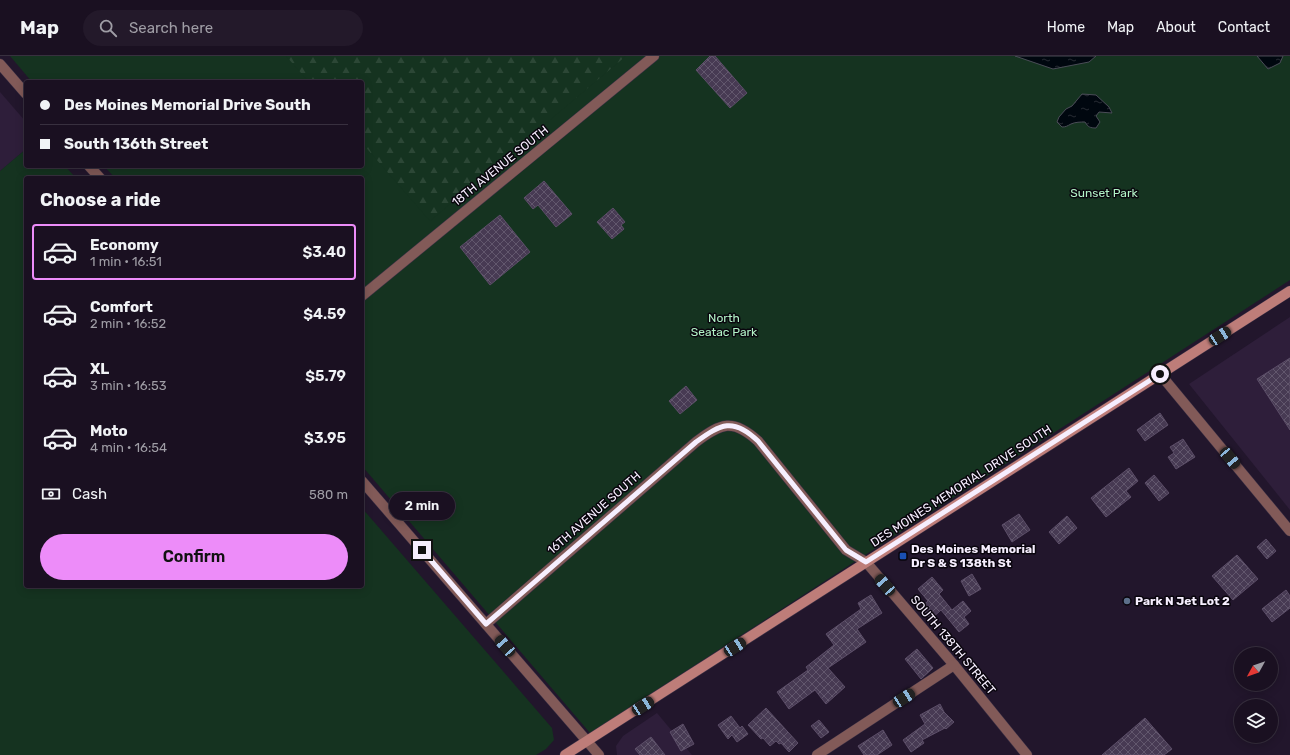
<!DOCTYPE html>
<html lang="en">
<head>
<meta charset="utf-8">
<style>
  :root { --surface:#1a1021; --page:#23192a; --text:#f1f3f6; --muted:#9f9da5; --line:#38303f; --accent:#ed8cf9 }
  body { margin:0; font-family:Rubik,sans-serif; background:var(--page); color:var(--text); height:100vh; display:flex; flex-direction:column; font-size:15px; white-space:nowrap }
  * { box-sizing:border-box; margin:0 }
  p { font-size:13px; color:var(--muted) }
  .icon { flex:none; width:22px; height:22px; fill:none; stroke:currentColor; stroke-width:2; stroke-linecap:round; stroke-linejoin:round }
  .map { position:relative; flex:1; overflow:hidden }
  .panel { position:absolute; left:24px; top:120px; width:340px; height:412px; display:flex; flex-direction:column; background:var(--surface); border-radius:4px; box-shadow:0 2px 10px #0003,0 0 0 1px var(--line) }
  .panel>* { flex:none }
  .banner { position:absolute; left:24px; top:24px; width:340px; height:88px; border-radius:4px; box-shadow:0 2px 10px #0003,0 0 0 1px var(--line); display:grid; align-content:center; height:88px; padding:0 16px; background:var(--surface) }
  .needle { width:26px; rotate:230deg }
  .buttons { position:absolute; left:1234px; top:591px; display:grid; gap:8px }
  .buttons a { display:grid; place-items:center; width:44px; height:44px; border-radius:50%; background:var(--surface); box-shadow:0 2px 10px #0003,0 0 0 1px var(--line); font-size:20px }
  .end { position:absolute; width:18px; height:18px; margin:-9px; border:5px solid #f6eefe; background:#111; box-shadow:0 0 0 2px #111 }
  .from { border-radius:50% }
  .bubble { position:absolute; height:28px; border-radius:14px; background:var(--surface); box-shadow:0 2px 10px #0003,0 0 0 1px var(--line); font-size:13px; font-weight:600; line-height:28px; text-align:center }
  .car { position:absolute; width:12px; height:24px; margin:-12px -6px; border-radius:5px; box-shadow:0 0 3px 1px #0007; background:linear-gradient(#222 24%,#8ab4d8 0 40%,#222 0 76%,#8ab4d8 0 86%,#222 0) }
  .banner b { display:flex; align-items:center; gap:14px; height:38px; font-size:15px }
  .banner b+b { border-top:1px solid var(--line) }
  .banner i { width:10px; height:10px; background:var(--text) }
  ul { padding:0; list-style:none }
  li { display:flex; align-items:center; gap:12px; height:56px; margin:0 8px 6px; padding:0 8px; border:2px solid transparent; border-radius:4px }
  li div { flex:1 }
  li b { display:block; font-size:15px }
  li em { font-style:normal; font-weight:600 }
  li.on { border-color:var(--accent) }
  li>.icon { width:36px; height:36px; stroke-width:1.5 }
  h2 { padding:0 16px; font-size:18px; line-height:48px }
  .pay { display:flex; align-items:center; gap:10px; height:44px; padding:0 16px; font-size:15px }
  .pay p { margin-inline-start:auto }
  .primary-button { display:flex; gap:8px; margin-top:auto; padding:8px 16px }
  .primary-button a { flex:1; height:46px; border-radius:24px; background:var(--accent); color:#111; font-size:16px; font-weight:600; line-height:46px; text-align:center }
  header { display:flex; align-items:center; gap:24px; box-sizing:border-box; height:56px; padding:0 20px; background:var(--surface); border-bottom:1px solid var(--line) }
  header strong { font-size:19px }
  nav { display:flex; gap:22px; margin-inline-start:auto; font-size:14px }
  .search { width:280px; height:36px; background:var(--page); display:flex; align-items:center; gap:10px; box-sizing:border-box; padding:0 14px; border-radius:22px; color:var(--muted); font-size:15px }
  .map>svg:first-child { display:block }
  .built { fill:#2e1e3a }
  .forest { fill:url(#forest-firs) }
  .park { fill:#153320 }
  .water { fill:url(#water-ripples); stroke:#4a4c57 }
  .building { fill:url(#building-cross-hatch); stroke:#5c4e68 }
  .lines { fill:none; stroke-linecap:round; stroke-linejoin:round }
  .minor-casing { stroke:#3b3045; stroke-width:11 }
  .tertiary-casing { stroke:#3b3045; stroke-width:11 }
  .secondary-casing { stroke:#3b3045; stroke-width:11 }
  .minor { stroke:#825a58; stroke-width:10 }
  .tertiary { stroke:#825a58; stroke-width:10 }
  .secondary { stroke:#be7d79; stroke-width:10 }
  .route { stroke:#f6eefe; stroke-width:5 }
  .transit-dot { fill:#1a4fb4; stroke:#09050d; stroke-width:1.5 }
  .service-dot { fill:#5c6f8a; stroke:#09050d; stroke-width:1.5 }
  .labels { text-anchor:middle; stroke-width:3; stroke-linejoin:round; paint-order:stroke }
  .street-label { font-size:12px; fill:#f6eefe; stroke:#09050d }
  .park-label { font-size:12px; fill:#b2f3c7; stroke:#09050d }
  .poi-label { font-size:12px; font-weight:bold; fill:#f6eefe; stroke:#09050d; text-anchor:start }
</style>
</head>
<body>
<header>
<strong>Map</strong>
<div class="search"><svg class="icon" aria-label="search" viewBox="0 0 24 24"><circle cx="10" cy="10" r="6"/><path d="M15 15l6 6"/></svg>Search here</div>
<nav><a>Home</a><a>Map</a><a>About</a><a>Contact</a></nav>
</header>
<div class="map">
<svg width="1290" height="699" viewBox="0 0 1290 699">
  <defs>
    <pattern id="forest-firs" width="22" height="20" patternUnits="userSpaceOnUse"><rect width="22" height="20" fill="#153320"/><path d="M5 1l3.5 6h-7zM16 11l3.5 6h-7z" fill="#2c4736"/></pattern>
    <pattern id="water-ripples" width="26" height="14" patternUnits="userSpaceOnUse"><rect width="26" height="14" fill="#00070f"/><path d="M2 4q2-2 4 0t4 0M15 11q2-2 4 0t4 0" fill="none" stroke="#262b33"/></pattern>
    <pattern id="building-cross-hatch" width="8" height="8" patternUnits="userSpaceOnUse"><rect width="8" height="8" fill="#473a53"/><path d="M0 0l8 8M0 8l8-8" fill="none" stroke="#62576d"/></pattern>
  </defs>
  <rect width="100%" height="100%" fill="#22162c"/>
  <g class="built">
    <path d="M0 36 26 66V93L0 115Z"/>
    <path d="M1290 261V454L1189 328Z"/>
    <path d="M657 657 692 699H617L616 690 623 680Z"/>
  </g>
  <path class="forest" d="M84 0H639L431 173 362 97V26H58Z"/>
  <g class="park">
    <path d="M10 0H286L309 26H32Z"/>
    <path d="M626 0H1290V224L590 677 362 410V122H115L104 110H362V87L430 165Z"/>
    <path d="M26 93V110H65L76 122H26V530H362V452L552 672 554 684 546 693 536 699H0V115Z"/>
  </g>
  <g class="water">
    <path d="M1015 0H1096L1089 6 1053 13Z"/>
    <path d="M1257 0H1283L1280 7 1268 13Z"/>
    <path d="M1082 38 1096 39 1109 51 1112 57 1099 56 1096 60 1100 66 1096 72C1090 72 1088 71 1085 66 1081 66 1075 66 1071 68 1067 70 1066 71 1062 71L1057 66 1059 61 1066 53 1072 50Z"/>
  </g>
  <g class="building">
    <path d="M710 0H715L747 37 730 52 696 14Z"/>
    <path d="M544 125 572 158 556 171 538 149 533 153 524 142Z"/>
    <path d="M613 152 625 166 621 169 624 173 612 183 597 166Z"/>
    <path d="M500 159 530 196 490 229 460 191Z"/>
    <path d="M1290 302V374L1257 323Z"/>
    <path d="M686 330 697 344 680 358 669 345Z"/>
    <path d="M1160 357 1168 369 1145 385 1137 374Z"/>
    <path d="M1183 383 1195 401 1176 413 1168 401 1174 397 1170 391Z"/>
    <path d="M1129 412 1138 425 1126 435 1131 441 1106 461 1091 442Z"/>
    <path d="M1154 419 1169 437 1159 445 1145 427Z"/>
    <path d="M1019 458 1030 474 1012 486 1002 469Z"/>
    <path d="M1067 460 1077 472 1059 488 1049 476Z"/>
    <path d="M1266 483 1276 495 1267 503 1257 491Z"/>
    <path d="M1237 499 1258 523 1233 544 1212 520Z"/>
    <path d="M972 518 981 533 969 540 961 525Z"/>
    <path d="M932 521 943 534 939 538 952 554 963 545 971 555 964 561 969 568 959 576 941 554 931 563 921 551 928 545 918 533Z"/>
    <path d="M1286 534 1290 540V552L1272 566 1262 553Z"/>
    <path d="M871 539 882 557 857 573 866 586 828 612 845 631 826 648 815 634 789 653 777 636 808 614 806 611 834 589 826 578 861 553 858 547Z"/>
    <path d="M917 593 933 612 921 623 905 603Z"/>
    <path d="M940 648 944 656 954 666 946 673 945 672 922 684 924 687 911 696 903 684 925 668 920 659Z"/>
    <path d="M766 652 798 687 789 696 781 687 779 688 776 685 770 690 763 682 761 683 748 669Z"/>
    <path d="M731 660 740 672 742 670 748 678 737 686 732 679 728 683 718 669Z"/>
    <path d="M1145 662 1172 693 1164 699H1102Z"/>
    <path d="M819 664 829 676 821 682 811 670Z"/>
    <path d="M683 668 694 688 681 695 670 676Z"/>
    <path d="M883 674 892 689 877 699H864L858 690Z"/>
    <path d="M651 681 665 699H640L635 693Z"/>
  </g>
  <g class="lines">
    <defs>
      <g id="minor">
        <path d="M362 240 654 0"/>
        <path d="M1160 318 1290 475"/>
        <path d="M486 568 696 386C721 367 733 362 758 385L846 494 866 506 954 609 1027 699"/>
        <path d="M817 699 954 609"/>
      </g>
      <g id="tertiary">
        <path d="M0 8 26 38"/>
        <path d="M89 110 100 122"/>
        <path d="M362 425 599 699"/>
      </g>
      <path id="secondary" d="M565 699 1290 235"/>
    </defs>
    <use href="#minor" class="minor-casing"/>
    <use href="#tertiary" class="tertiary-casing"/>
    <use href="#secondary" class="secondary-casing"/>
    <use href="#minor" class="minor"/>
    <use href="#tertiary" class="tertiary"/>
    <use href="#secondary" class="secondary"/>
  </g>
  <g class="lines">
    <path class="route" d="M422 494 486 568 696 386C721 368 733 361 758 385L846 494 866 506 1160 318"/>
  </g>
  <rect class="transit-dot" x="899" y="496" width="8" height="8" rx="2"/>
  <circle class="service-dot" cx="1127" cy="545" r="4"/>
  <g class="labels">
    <g class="street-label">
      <text transform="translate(500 110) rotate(-39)" y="4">18TH AVENUE SOUTH</text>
      <text transform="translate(961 430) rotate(-33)" y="4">DES MOINES MEMORIAL DRIVE SOUTH</text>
      <text transform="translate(594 457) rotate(-41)" y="4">16TH AVENUE SOUTH</text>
      <text transform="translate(953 589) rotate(50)" y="4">SOUTH 138TH STREET</text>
    </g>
    <g class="park-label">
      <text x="1104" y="141">Sunset Park</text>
      <text x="724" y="266">North<tspan x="724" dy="14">Seatac Park</tspan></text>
    </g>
    <g class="poi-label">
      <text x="911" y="497">Des Moines Memorial<tspan x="911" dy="14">Dr S &amp; S 138th St</tspan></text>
      <text x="1135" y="549">Park N Jet Lot 2</text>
    </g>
  </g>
</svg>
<div class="buttons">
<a><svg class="needle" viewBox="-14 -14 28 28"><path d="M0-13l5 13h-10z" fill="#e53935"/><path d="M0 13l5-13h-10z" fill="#9f9da5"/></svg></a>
<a><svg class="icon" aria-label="layers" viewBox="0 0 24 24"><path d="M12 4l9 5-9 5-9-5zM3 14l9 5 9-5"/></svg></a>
</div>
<i class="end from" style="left:1160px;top:318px"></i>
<i class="end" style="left:422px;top:494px"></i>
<div class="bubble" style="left:389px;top:436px;width:66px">2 min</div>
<i class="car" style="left:1220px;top:280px;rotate:57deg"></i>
<i class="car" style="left:1230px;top:402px;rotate:140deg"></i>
<i class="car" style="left:885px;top:529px;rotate:319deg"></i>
<i class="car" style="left:505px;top:590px;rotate:319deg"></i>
<i class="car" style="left:735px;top:591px;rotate:57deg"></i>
<i class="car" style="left:904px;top:642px;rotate:57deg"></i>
<i class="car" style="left:643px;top:650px;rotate:57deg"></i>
<div class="banner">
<b><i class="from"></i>Des Moines Memorial Drive South</b>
<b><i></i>South 136th Street</b>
</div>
<section class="panel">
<h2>Choose a ride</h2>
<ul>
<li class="on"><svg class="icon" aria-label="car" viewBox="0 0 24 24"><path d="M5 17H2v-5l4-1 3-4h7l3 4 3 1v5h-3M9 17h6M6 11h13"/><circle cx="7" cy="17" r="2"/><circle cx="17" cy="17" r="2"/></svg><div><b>Economy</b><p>1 min · 16:51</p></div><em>$3.40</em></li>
<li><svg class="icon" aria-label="car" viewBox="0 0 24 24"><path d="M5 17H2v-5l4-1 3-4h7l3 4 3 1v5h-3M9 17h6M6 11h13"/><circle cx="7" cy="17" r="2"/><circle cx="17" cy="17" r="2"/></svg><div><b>Comfort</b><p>2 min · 16:52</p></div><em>$4.59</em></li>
<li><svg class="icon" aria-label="car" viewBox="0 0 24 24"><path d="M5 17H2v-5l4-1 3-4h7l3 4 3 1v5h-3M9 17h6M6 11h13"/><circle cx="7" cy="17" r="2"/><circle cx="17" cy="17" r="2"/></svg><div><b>XL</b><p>3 min · 16:53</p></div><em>$5.79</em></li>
<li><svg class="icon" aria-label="car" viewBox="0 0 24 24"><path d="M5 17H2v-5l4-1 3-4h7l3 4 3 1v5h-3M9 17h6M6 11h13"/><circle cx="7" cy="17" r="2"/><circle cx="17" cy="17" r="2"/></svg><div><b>Moto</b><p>4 min · 16:54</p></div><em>$3.95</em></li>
</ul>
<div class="pay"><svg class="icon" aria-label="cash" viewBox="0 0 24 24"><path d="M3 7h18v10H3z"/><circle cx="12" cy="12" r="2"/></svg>Cash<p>580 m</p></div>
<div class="primary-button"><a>Confirm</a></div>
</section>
</div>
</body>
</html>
